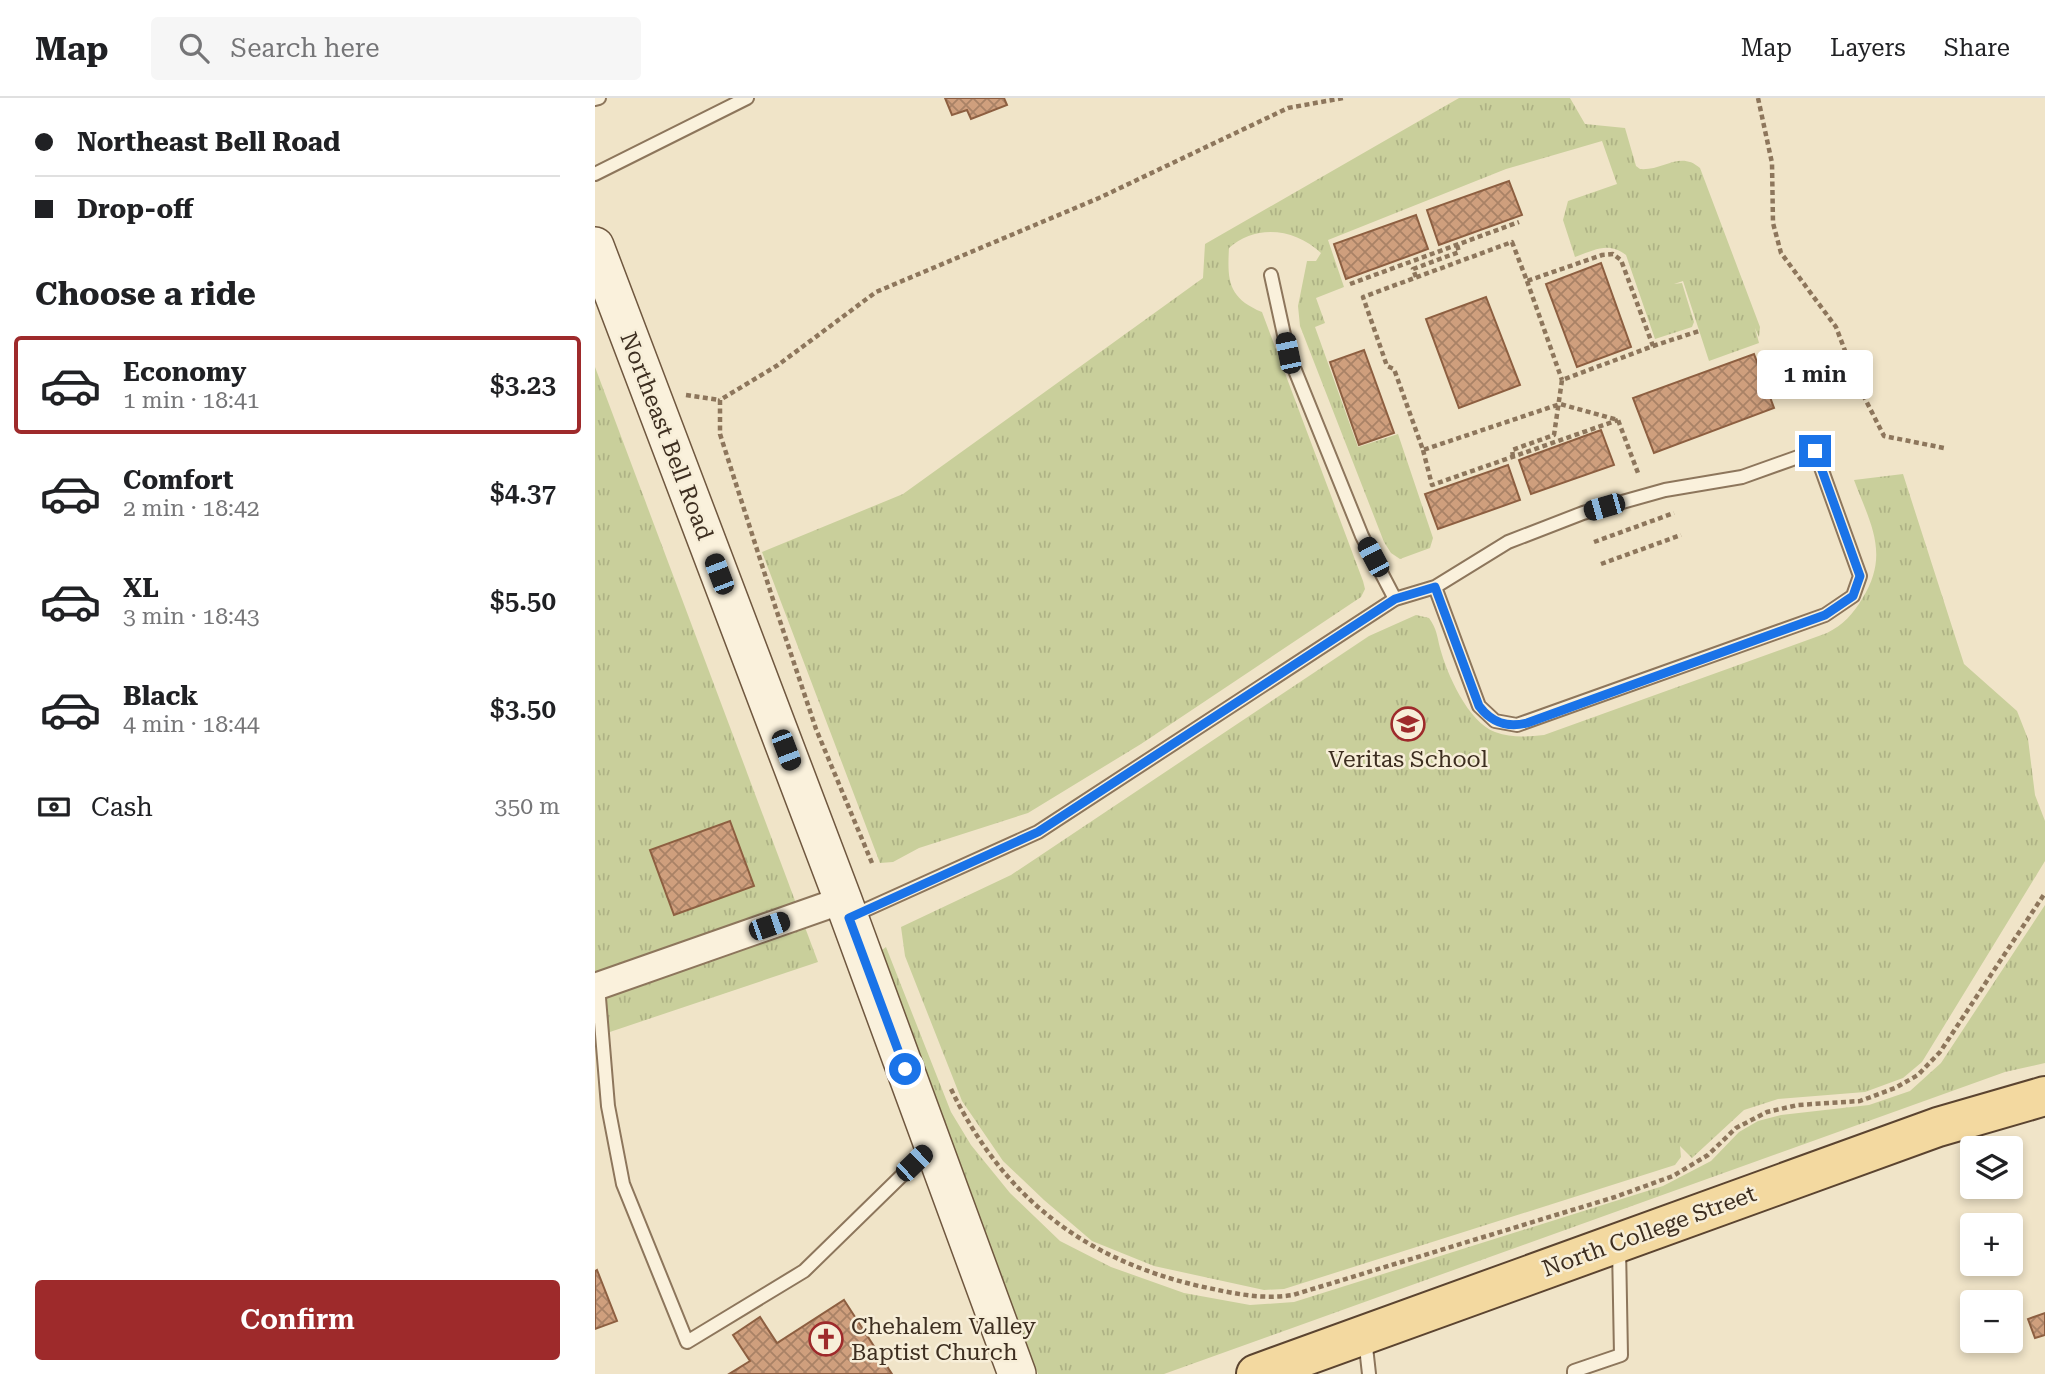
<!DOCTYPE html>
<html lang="en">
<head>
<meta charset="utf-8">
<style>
  :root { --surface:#fff; --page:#f6f6f6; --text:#202124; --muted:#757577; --line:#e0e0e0; --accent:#9e2a2b }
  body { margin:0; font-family:"Roboto Serif",serif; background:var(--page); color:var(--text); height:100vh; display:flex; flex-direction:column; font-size:26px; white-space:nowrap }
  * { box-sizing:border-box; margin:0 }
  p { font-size:23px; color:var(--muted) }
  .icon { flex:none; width:38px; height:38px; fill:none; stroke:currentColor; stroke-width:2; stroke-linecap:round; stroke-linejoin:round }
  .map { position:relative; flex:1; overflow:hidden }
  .panel { display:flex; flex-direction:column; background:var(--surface); width:595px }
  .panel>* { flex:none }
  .guide { display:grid; align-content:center; height:154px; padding:0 35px; background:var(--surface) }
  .tools { position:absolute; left:1365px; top:1038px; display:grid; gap:14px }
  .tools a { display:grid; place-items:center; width:63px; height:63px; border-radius:7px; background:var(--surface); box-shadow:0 4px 10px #0003; font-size:35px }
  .end { position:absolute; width:32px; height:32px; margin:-16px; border:9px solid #1a73e8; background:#fff; box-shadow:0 0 0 4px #fff }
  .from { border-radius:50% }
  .bubble { position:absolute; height:49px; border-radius:7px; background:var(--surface); box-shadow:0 4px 10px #0003; font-size:23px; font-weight:600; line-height:49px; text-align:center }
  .car { position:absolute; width:21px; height:42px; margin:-21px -10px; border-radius:9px; box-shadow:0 0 5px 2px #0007; background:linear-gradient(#222 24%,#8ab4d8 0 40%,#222 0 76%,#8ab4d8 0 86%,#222 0) }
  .guide b { display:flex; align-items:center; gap:24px; height:66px; font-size:26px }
  .guide b+b { border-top:2px solid var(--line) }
  .guide i { width:18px; height:18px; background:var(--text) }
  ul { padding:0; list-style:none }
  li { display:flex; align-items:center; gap:21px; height:98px; margin:0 14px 10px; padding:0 21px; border:4px solid transparent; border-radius:7px }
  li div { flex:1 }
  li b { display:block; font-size:26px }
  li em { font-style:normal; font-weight:600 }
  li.selected { border-color:var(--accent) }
  li>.icon { width:63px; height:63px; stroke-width:1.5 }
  h2 { padding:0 35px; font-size:32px; line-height:84px }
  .pay { display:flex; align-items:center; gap:18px; height:77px; padding:0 35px; font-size:26px }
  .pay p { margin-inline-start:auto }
  .cta { display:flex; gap:14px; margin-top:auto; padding:14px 35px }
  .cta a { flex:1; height:80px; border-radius:7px; background:var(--accent); color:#fff; font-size:28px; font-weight:600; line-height:80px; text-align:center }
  header { display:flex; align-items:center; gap:42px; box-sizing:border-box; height:98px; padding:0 35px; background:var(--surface); border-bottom:2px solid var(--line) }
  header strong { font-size:33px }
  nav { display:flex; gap:38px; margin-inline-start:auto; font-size:24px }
  .search { width:490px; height:63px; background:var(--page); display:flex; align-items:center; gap:18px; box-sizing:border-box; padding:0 24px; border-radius:7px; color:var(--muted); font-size:26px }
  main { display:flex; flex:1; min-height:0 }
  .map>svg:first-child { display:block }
  .grass { fill:url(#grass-tufts) }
  .building { fill:url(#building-cross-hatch); stroke:#8d5f41; stroke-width:2 }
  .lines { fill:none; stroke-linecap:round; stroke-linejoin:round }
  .service-casing { stroke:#8d765c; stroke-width:16 }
  .minor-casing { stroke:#8d765c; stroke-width:30 }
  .secondary-casing { stroke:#6f573f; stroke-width:40 }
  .primary-casing { stroke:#5b4430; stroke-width:42 }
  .path { stroke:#8d765c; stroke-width:4.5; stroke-dasharray:5 3.5; stroke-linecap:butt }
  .service { stroke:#faf1dc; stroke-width:12 }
  .minor { stroke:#faf1dc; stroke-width:26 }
  .secondary { stroke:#faf1dc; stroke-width:37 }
  .primary { stroke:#f3d9a0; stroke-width:38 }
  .route { stroke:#1a73e8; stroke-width:9 }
  .labels { text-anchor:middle; stroke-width:5; stroke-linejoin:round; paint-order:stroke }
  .street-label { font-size:23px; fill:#3d2e20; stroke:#f7eed8 }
  .poi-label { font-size:23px; fill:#3d2e20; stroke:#f7eed8 }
</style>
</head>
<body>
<header>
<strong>Map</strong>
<div class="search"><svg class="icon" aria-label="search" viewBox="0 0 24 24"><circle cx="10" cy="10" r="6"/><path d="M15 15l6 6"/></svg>Search here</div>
<nav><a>Map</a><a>Layers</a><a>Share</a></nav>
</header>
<main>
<section class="panel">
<div class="guide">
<b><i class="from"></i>Northeast Bell Road</b>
<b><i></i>Drop-off</b>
</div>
<h2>Choose a ride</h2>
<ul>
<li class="selected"><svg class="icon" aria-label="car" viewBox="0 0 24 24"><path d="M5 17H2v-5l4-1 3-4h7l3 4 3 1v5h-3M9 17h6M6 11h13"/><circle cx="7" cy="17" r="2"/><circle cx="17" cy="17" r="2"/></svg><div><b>Economy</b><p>1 min · 18:41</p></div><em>$3.23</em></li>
<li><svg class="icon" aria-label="car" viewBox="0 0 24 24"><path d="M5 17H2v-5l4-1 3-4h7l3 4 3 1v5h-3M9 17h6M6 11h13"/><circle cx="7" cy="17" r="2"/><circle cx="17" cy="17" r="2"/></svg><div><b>Comfort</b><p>2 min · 18:42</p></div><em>$4.37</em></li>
<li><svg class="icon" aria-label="car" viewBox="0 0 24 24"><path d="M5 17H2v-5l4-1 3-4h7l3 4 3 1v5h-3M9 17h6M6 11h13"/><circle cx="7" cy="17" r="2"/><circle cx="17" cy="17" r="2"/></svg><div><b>XL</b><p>3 min · 18:43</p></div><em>$5.50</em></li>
<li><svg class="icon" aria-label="car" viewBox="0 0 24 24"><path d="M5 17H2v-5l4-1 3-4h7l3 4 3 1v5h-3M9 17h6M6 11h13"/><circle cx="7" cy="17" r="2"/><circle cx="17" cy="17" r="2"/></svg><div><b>Black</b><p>4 min · 18:44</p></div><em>$3.50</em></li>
</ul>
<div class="pay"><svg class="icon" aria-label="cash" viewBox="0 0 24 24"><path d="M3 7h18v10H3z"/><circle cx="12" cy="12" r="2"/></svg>Cash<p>350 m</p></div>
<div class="cta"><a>Confirm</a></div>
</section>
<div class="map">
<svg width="1450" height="1276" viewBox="0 0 1450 1276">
  <defs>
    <pattern id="grass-tufts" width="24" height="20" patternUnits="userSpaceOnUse" patternTransform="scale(1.75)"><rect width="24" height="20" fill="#c9cf9b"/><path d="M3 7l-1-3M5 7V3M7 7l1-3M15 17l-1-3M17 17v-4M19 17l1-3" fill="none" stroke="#aeb285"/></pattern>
    <pattern id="building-cross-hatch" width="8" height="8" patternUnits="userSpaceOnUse" patternTransform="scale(1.75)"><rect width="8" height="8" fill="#cf9f7d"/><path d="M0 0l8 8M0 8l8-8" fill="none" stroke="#a98266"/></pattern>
  </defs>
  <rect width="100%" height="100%" fill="#f0e4c8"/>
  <g class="grass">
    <path d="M864 0H975L990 26 1030 30 1041 68 1045 71C1068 73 1085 52 1105 70L1165 229 1164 239 1160 230 1164 245 1114 263 1088 183 1079 186 1087 185 1099 224 1097 229 1060 241 1031 157C1014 143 999 152 980 159L968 122 973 103 1022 86 1007 43 911 71 733 142 749 189 721 200 730 225 720 229 763 349 803 336 838 440 835 450 805 461 796 455 789 444 705 228 703 208 712 163H721L726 155C700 130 660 126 634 150 632 184 634 200 667 214L768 483 770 491 766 499 546 646 433 715 324 750 298 764 285 765 167 454 308 396 608 180 610 146Z"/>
    <path d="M0 269 223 864 0 939Z"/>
    <path d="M1308 376 1369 566 1422 613 1433 641 1440 697 1450 723V763L1327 964 1308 980 1270 994 1183 1001 1149 1012 1097 1060 1085 1048 1086 1059 1080 1067 689 1191 669 1192 559 1168 497 1143 449 1102 408 1063 367 1003 310 858 306 829 416 777 774 538 821 517 834 520C842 531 842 538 845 550 852 576 873 624 900 634 917 640 931 639 949 637L1232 535C1248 527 1258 516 1267 501 1295 457 1276 427 1259 382Z"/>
    <path d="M1450 807V965L1410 974 569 1276H443L288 866 287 852 291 849 356 1014 376 1047 415 1095 465 1143 516 1169 589 1195 655 1207 699 1204 1068 1088 1116 1063 1144 1034 1163 1023 1186 1017 1274 1007 1315 993 1346 965Z"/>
  </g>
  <g class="building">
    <path d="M350 0H409L412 7 376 21 372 12 357 17Z"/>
    <path d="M914 83 927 117 844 147 832 112Z"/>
    <path d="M821 117 833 151 751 181 739 146Z"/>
    <path d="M1006 165 1036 249 982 269 951 186Z"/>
    <path d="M891 199 925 287 864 310 831 221Z"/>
    <path d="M769 252 799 335 764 347 735 264Z"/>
    <path d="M1159 256 1179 310 1059 355 1038 300Z"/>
    <path d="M1006 332 1019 367 936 396 924 362Z"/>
    <path d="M913 367 925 402 843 431 830 396Z"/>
    <path d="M135 723 159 788 79 817 55 752Z"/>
    <path d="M2 1172 22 1223 0 1231V1173Z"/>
    <path d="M249 1202 297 1276H134L155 1263 138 1237 165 1219 182 1245Z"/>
    <path d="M1450 1215V1237L1440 1240 1433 1221Z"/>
  </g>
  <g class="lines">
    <defs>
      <g id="service">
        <path d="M0 1 4 0"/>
        <path d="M0 76 152 0"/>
        <path d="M676 177 693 255 767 438 800 501"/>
        <path d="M257 818 443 734 800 501 840 489 913 444 988 415 1070 392 1147 379 1220 353 1265 478 1258 498 1230 517 922 627 900 623 884 608 840 489"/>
        <path d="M3 888 13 1008 28 1086 92 1244 209 1173 335 1050"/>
        <path d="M770 1240 774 1276"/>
        <path d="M979 1276V1273L1026 1257 1024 1149"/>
      </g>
      <path id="minor" d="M0 889 248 802"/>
      <path id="secondary" d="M0 148 248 802 422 1276"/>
      <path id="primary" d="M661 1276 1343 1029 1450 998"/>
    </defs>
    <use href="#service" class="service-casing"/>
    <use href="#minor" class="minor-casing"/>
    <use href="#secondary" class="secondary-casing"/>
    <use href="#primary" class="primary-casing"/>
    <g class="path">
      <path d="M1163 0 1177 65 1178 125 1186 155 1241 229 1263 287 1289 338 1349 350"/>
      <path d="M821 179 818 171 864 154 862 147"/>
      <path d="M932 183 967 282"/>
      <path d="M755 186 924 124"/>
      <path d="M1058 248 1104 233"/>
      <path d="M91 297 125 302"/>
      <path d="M828 352 837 387 1023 322"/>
      <path d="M918 359 917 352 959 337 967 282 1058 248 1026 162 1018 156 1007 157 932 183 917 144 768 199 792 268 799 271 828 352 965 306 1023 322 1043 375"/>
      <path d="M999 444 1079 415"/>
      <path d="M1006 466 1086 437"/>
      <path d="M277 765 221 631 181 511 125 336V302L183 267 281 194 504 100 693 10 748 0"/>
      <path d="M356 991C408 1099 488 1161 604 1188 637 1195 665 1202 698 1197L1020 1099 1078 1078 1113 1057 1141 1030 1172 1014 1203 1007 1265 1003 1300 990 1323 977 1345 954 1450 795"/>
    </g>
    <use href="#service" class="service"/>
    <use href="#minor" class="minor"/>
    <use href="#secondary" class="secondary"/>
    <use href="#primary" class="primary"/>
  </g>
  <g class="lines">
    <path class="route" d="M310 971 254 820 443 734 800 501 840 489 884 608C897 625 912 630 932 625L1230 517 1258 498 1265 478 1220 353"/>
  </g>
  <defs>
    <symbol id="school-ring" viewBox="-11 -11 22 22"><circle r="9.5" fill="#f7eed8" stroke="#9e2a2b" stroke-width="1.5"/><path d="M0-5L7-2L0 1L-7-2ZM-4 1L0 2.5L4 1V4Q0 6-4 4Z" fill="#9e2a2b"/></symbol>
    <symbol id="church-ring" viewBox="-11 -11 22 22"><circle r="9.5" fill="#f7eed8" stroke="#9e2a2b" stroke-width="1.5"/><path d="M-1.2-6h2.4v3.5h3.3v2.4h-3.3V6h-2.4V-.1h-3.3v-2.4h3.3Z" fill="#9e2a2b"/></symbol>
  </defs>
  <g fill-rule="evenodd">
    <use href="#school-ring" x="794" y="607" width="38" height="38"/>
    <use href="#church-ring" x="212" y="1222" width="38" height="38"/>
  </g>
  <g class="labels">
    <g class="street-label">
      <text transform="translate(72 338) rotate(69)" y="8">Northeast Bell Road</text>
      <text transform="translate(1054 1133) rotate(-20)" y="8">North College Street</text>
    </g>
    <g class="poi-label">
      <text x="813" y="669">Veritas School</text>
      <text x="256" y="1236" text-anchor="start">Chehalem Valley<tspan x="256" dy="26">Baptist Church</tspan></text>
    </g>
  </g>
</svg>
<div class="tools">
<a><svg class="icon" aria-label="layers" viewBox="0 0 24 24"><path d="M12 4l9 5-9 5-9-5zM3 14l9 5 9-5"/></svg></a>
<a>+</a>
<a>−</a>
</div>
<i class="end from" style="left:310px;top:971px"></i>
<i class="end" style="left:1220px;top:353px"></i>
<div class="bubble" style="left:1162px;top:252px;width:116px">1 min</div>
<i class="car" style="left:693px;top:255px;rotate:348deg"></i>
<i class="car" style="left:1009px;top:409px;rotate:254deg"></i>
<i class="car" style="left:778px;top:459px;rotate:332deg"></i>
<i class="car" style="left:124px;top:476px;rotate:339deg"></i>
<i class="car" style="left:191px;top:652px;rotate:159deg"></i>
<i class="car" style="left:174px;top:828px;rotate:71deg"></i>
<i class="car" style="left:319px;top:1065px;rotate:46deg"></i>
</div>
</main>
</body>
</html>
